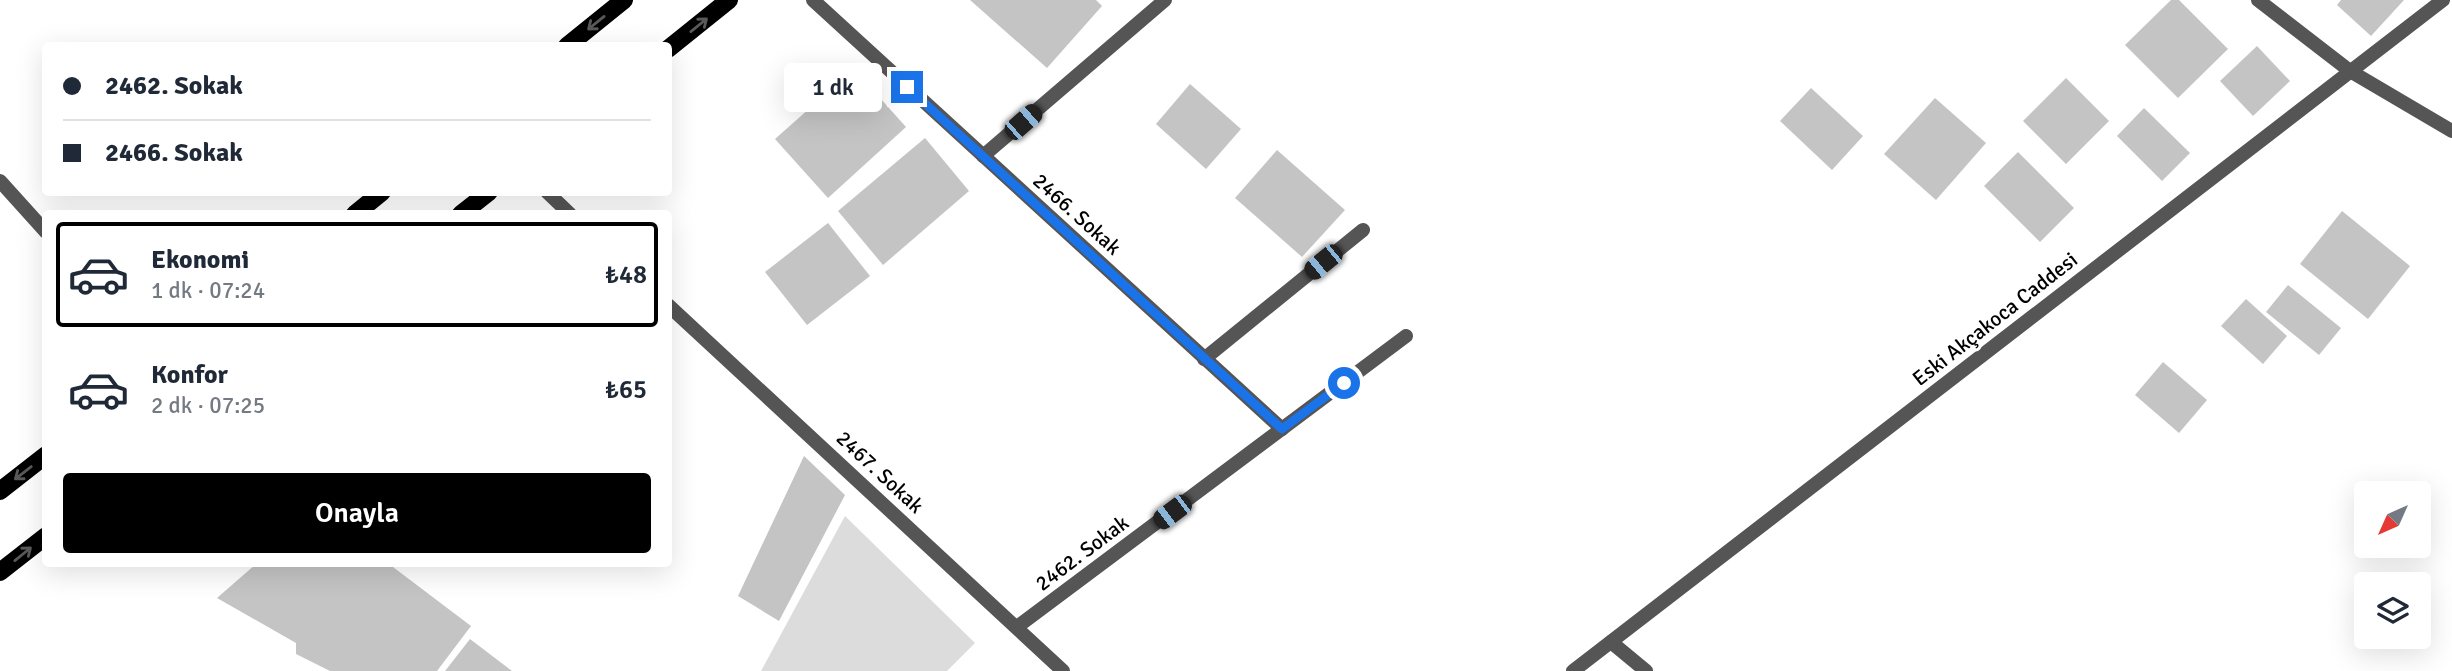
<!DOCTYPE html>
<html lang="tr">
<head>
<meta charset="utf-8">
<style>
  :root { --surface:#fff; --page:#f6f6f7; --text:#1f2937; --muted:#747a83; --line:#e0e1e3; --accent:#000 }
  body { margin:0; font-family:Signika,sans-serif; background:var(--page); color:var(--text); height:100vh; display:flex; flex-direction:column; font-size:26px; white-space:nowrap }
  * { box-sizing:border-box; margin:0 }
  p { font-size:23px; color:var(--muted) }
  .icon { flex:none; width:38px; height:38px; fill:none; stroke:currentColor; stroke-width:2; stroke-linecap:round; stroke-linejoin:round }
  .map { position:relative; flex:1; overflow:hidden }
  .side { position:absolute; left:42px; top:210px; width:630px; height:357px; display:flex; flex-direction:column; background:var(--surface); border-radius:7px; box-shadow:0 7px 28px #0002 }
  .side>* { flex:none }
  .guide { position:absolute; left:42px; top:42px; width:630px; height:154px; border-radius:7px; box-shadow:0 7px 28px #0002; display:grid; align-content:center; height:154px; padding:0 21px; background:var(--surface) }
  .needle { width:46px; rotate:225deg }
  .fabs { position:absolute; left:2354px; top:481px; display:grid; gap:14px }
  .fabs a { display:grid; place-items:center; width:77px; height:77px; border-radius:7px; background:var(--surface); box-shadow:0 7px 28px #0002; font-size:35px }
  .end { position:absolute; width:32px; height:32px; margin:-16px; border:9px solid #1a73e8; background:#fff; box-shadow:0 0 0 4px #fff }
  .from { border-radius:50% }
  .bubble { position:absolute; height:49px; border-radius:7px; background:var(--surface); box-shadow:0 7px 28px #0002; font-size:23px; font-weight:600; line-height:49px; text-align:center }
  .car { position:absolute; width:21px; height:42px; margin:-21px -10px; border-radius:9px; box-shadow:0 0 5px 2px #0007; background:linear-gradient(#222 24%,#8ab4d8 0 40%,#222 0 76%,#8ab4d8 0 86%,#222 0) }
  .guide b { display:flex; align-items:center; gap:24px; height:66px; font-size:26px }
  .guide b+b { border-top:2px solid var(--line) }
  .guide i { width:18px; height:18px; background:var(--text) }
  ul { padding:12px 0 0; list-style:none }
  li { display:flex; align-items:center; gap:21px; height:105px; margin:0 14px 10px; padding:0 7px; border:4px solid transparent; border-radius:7px }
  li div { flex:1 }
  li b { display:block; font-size:26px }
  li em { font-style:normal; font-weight:600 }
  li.current { border-color:var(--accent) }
  li>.icon { width:63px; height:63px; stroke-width:1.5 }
  .action { display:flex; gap:14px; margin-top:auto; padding:14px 21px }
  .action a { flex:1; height:80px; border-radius:7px; background:var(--accent); color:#fff; font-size:28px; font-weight:600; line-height:80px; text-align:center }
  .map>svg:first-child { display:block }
  .green { fill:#dcdcdc }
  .building { fill:#c4c4c4 }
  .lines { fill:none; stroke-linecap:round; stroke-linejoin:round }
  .service { stroke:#555; stroke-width:14 }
  .minor { stroke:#555; stroke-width:14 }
  .tertiary { stroke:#555; stroke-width:14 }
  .primary { stroke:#000; stroke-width:18 }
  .oneway { stroke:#595959 }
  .route { stroke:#1a73e8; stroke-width:9 }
  .labels { text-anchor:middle; stroke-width:6; stroke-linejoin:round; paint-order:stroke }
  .street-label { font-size:21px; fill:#000; stroke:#fff }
</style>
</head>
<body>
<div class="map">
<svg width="2452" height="671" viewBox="0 0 2452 671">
  <rect width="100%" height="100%" fill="#fff"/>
  <path class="green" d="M845 516 975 643 947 671H761Z"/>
  <g class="building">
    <path d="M970 0H1096L1102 6 1047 68Z"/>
    <path d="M2171 0H2179L2228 49 2178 98 2125 45Z"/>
    <path d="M2341 0H2404L2371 36 2337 5Z"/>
    <path d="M2257 46 2290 81 2253 116 2220 81Z"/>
    <path d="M854 69 906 127 828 198 775 139Z"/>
    <path d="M2066 78 2109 121 2066 164 2023 121Z"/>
    <path d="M1190 84 1241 129 1206 169 1156 124Z"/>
    <path d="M1811 88 1863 136 1832 170 1780 121Z"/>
    <path d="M1935 98 1986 143 1936 200 1884 154Z"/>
    <path d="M2144 108 2190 153 2162 181 2117 136Z"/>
    <path d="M925 138 969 191 883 265 838 211Z"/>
    <path d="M1277 150 1345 210 1302 257 1235 198Z"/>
    <path d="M2018 152 2074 208 2040 242 1984 186Z"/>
    <path d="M2342 211 2410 266 2368 319 2300 264Z"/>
    <path d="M828 223 870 276 807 325 765 272Z"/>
    <path d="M2288 285 2341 328 2319 355 2266 312Z"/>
    <path d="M2246 299 2287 336 2263 364 2221 326Z"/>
    <path d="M2163 362 2207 400 2179 433 2135 395Z"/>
    <path d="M804 456 845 495 779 621 738 596Z"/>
    <path d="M256 564H389L471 626 437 671H330L296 654V643L217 598Z"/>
    <path d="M470 639 512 671H445Z"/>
  </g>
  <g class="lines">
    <path class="service" d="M1611 642 1646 671"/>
    <g class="minor">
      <path d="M813 0 1282 429"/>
      <path d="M983 156 1165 0"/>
      <path d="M0 181 46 232"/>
      <path d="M547 192 570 214"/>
      <path d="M668 305 1063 671"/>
      <path d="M1204 359 1363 230"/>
      <path d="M1017 627 1406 336"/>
    </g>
    <g class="tertiary">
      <path d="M2258 0 2350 71 2452 131"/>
      <path d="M1573 671 2443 0"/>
    </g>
    <g class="primary">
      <path d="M567 46 624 0"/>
      <path d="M668 49 729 0"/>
      <path d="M355 214 382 192"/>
      <path d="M461 214 489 192"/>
      <path d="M0 491 46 455"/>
      <path d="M0 572 46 536"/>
    </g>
  </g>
  <defs><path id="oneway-shaft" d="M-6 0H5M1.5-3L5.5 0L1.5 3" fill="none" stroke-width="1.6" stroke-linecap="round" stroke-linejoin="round" transform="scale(1.75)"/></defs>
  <g class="oneway">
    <use href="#oneway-shaft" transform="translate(596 23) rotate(141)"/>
    <use href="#oneway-shaft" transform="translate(699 25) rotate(-39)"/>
    <use href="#oneway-shaft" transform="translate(23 473) rotate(142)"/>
    <use href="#oneway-shaft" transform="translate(23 554) rotate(-39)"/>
  </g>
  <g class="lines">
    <path class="route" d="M907 87 1282 429 1344 383"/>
  </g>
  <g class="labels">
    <g class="street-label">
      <text transform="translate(1077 214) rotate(42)" y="7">2466. Sokak</text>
      <text transform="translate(1995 319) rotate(-38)" y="7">Eski Akçakoca Caddesi</text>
      <text transform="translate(880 472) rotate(43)" y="7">2467. Sokak</text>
      <text transform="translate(1082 553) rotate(-37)" y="7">2462. Sokak</text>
    </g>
  </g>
</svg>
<div class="fabs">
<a><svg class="needle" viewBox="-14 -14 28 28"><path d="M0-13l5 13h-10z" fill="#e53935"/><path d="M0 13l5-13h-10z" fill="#747a83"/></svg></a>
<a><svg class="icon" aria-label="layers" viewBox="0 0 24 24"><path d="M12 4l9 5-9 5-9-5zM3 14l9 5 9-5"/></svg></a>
</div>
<i class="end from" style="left:1344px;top:383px"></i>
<i class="end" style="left:907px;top:87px"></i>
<div class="bubble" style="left:784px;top:63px;width:98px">1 dk</div>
<i class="car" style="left:1023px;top:122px;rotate:49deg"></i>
<i class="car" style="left:1323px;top:262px;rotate:231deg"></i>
<i class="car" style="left:1172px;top:512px;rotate:233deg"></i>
<div class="guide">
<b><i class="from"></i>2462. Sokak</b>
<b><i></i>2466. Sokak</b>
</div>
<section class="side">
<ul>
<li class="current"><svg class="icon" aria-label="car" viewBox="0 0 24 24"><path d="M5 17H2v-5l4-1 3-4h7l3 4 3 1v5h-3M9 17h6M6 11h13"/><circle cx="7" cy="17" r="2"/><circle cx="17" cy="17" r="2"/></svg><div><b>Ekonomi</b><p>1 dk · 07:24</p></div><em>₺48</em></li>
<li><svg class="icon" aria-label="car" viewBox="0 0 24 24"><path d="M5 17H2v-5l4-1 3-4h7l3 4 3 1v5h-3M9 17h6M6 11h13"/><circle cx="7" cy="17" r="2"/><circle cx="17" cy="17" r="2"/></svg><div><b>Konfor</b><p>2 dk · 07:25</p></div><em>₺65</em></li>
</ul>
<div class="action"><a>Onayla</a></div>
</section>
</div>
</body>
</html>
